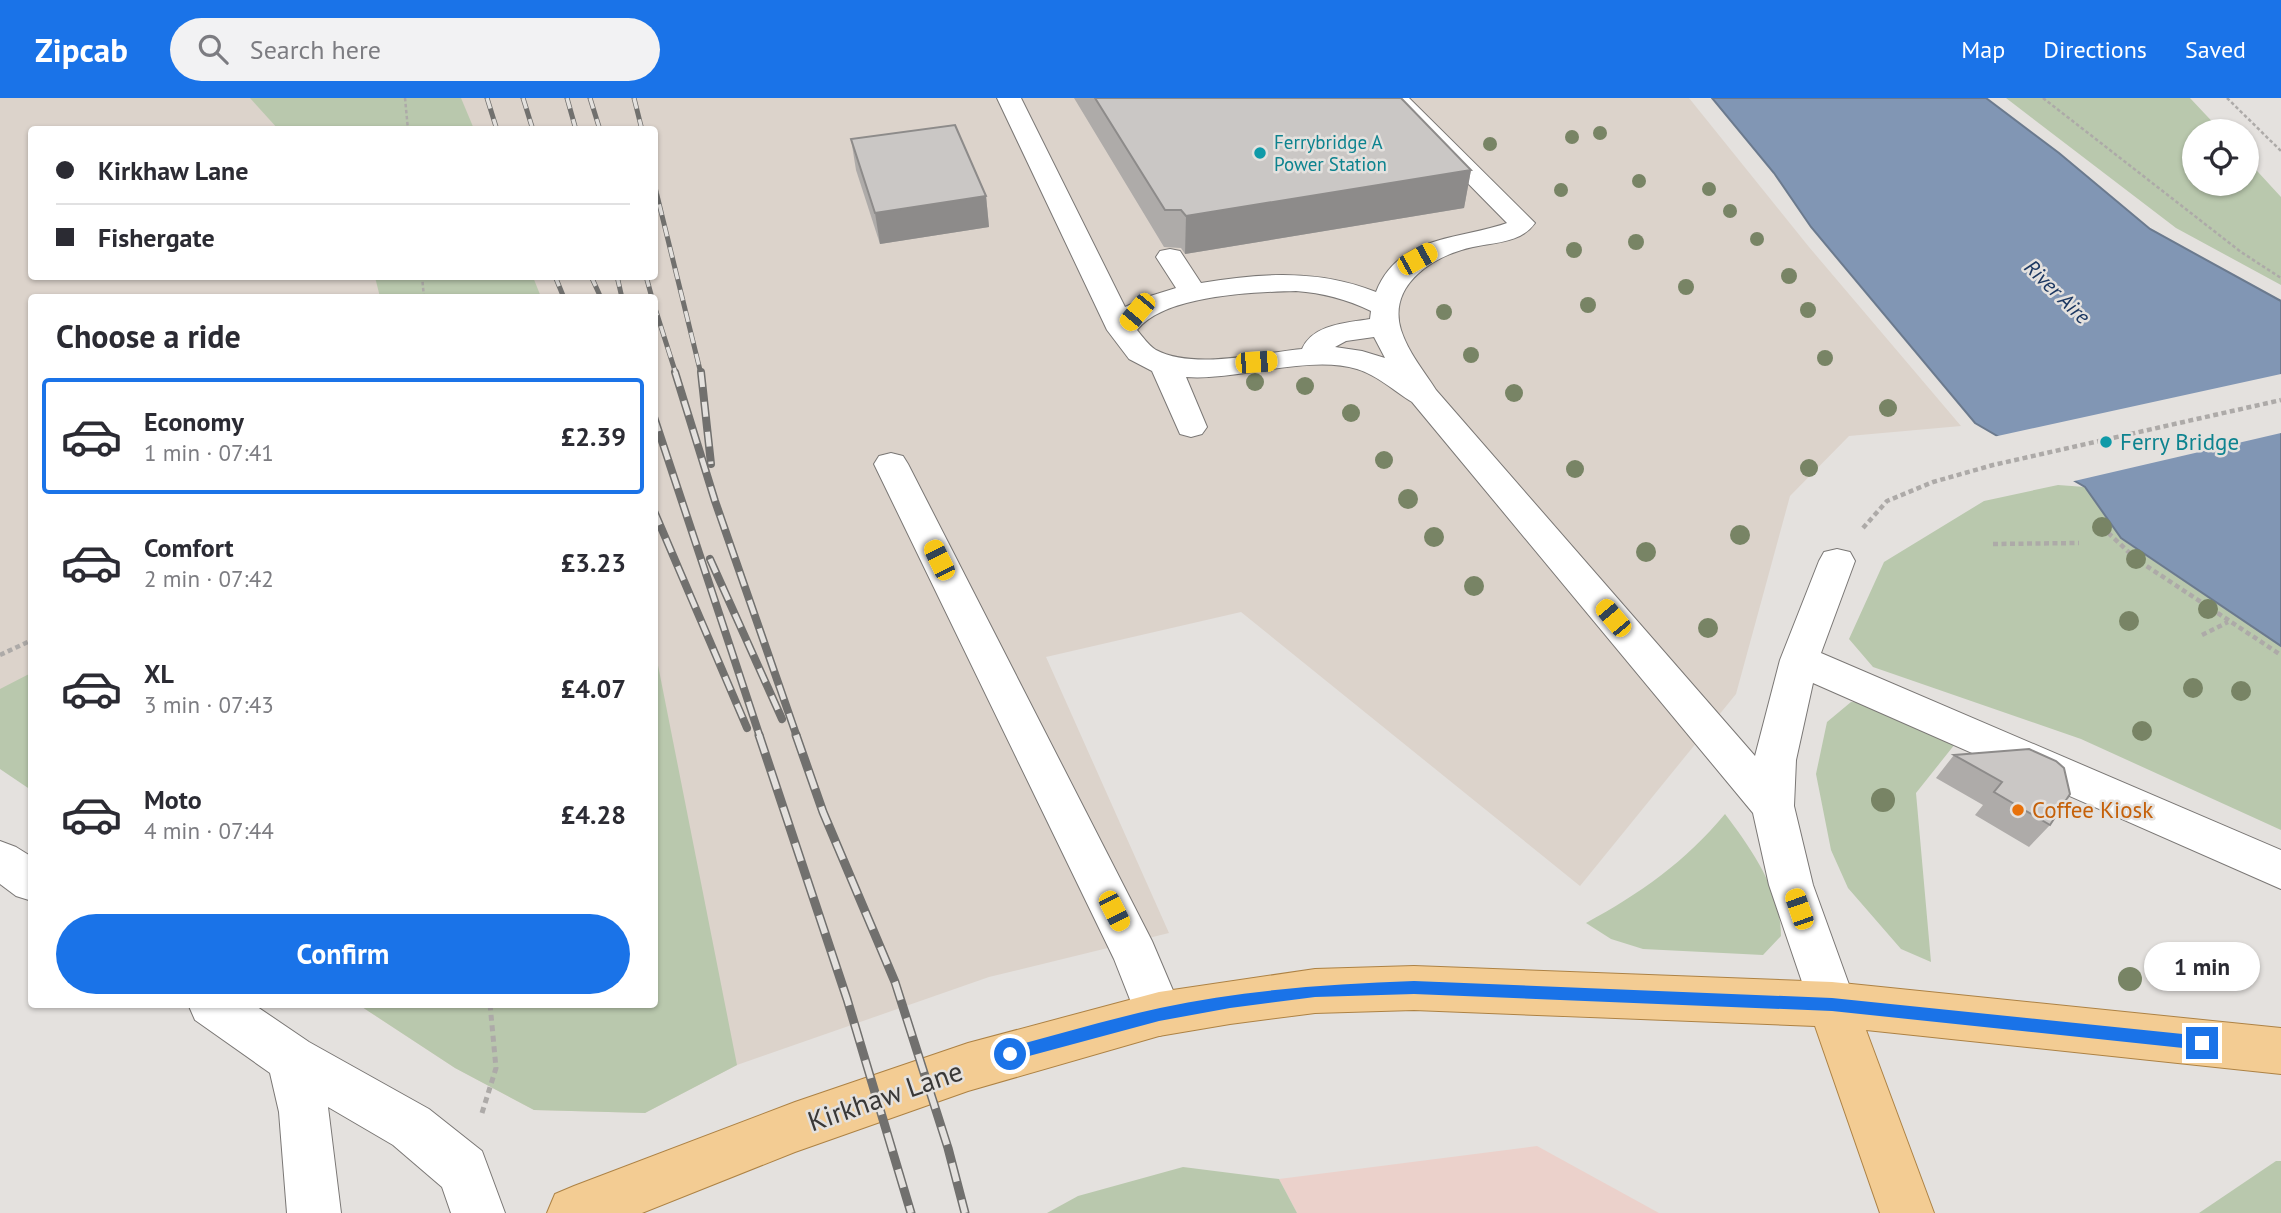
<!DOCTYPE html>
<html lang="en">
<head>
<meta charset="utf-8">
<style>
  :root { --surface:#fff; --page:#f2f2f3; --text:#2b2b33; --muted:#7c7c81; --line:#e1e1e2; --accent:#1a73e8 }
  body { margin:0; font-family:"PT Sans",sans-serif; background:var(--page); color:var(--text); height:100vh; display:flex; flex-direction:column; font-size:26px; white-space:nowrap }
  * { box-sizing:border-box; margin:0 }
  p { font-size:23px; color:var(--muted) }
  .icon { flex:none; width:38px; height:38px; fill:none; stroke:currentColor; stroke-width:2; stroke-linecap:round; stroke-linejoin:round }
  .map { position:relative; flex:1; overflow:hidden }
  .panel { position:absolute; left:28px; top:196px; width:630px; height:714px; display:flex; flex-direction:column; background:var(--surface); border-radius:7px; box-shadow:0 2px 5px #0004 }
  .panel>* { flex:none }
  .hud { position:absolute; left:28px; top:28px; width:630px; height:154px; border-radius:7px; box-shadow:0 2px 5px #0004; display:grid; align-content:center; height:154px; padding:0 28px; background:var(--surface) }
  .tools { position:absolute; left:2182px; top:21px; display:grid; gap:14px }
  .tools a { display:grid; place-items:center; width:77px; height:77px; border-radius:50%; background:var(--surface); box-shadow:0 2px 5px #0004; font-size:35px }
  .end { position:absolute; width:32px; height:32px; margin:-16px; border:9px solid #1a73e8; background:#fff; box-shadow:0 0 0 4px #fff }
  .from { border-radius:50% }
  .bubble { position:absolute; height:49px; border-radius:24px; background:var(--surface); box-shadow:0 2px 5px #0004; font-size:23px; font-weight:800; line-height:49px; text-align:center }
  .car { position:absolute; width:21px; height:42px; margin:-21px -10px; border-radius:9px; box-shadow:0 0 5px 2px #0007; background:linear-gradient(#f5c518 24%,#345 0 40%,#f5c518 0 76%,#345 0 86%,#f5c518 0) }
  .hud b { display:flex; align-items:center; gap:24px; height:66px; font-size:26px }
  .hud b+b { border-top:2px solid var(--line) }
  .hud i { width:18px; height:18px; background:var(--text) }
  ul { padding:0; list-style:none }
  li { display:flex; align-items:center; gap:21px; height:116px; margin:0 14px 10px; padding:0 14px; border:4px solid transparent; border-radius:7px }
  li div { flex:1 }
  li b { display:block; font-size:26px }
  li em { font-style:normal; font-weight:800 }
  li.active { border-color:var(--accent) }
  li>.icon { width:63px; height:63px; stroke-width:1.5 }
  h2 { padding:0 28px; font-size:32px; line-height:84px }
  .primary-button { display:flex; gap:14px; margin-top:auto; padding:14px 28px }
  .primary-button a { flex:1; height:80px; border-radius:42px; background:var(--accent); color:#fff; font-size:28px; font-weight:800; line-height:80px; text-align:center }
  header { display:flex; align-items:center; gap:42px; box-sizing:border-box; height:98px; padding:0 35px; background:var(--accent); color:#fff }
  header strong { font-size:33px }
  nav { display:flex; gap:38px; margin-inline-start:auto; font-size:24px }
  .search { width:490px; height:63px; background:var(--page); display:flex; align-items:center; gap:18px; box-sizing:border-box; padding:0 24px; border-radius:38px; color:var(--muted); font-size:26px }
  .map>svg:first-child { display:block }
  .commercial { fill:#ebd1cb }
  .built { fill:#dcd3cb; fill-rule:evenodd }
  .green { fill:#b9c8ad }
  .water { fill:#8196b4; stroke:#6b7a8e; stroke-width:2 }
  .pier { fill:#e4e1de }
  .lines { fill:none; stroke-linecap:round; stroke-linejoin:round }
  .minor-casing { stroke:#7a7775; stroke-width:2 }
  .major-casing { stroke:#ad8244; stroke-width:2 }
  .path-far2 { stroke:#adaaa8; stroke-width:2.5; stroke-dasharray:3.5 2.5; stroke-linecap:butt }
  .path-far1 { stroke:#adaaa8; stroke-width:4.5; stroke-dasharray:5 3.5; stroke-linecap:butt }
  .path { stroke:#adaaa8; stroke-width:5; stroke-dasharray:6 4.5; stroke-linecap:butt }
  .minor { fill:#fff; fill-rule:evenodd }
  .major { fill:#f3cc93; fill-rule:evenodd }
  .rail-far2-casing { stroke:#71706e; stroke-width:5 }
  .rail-far1-casing { stroke:#71706e; stroke-width:8 }
  .rail-casing { stroke:#71706e; stroke-width:9 }
  .rail-far2 { stroke:#e4e1de; stroke-width:3.5; stroke-dasharray:11; stroke-linecap:butt }
  .rail-far1 { stroke:#e4e1de; stroke-width:5; stroke-dasharray:15; stroke-linecap:butt }
  .rail { stroke:#e4e1de; stroke-width:6; stroke-dasharray:19; stroke-linecap:butt }
  .tree { fill:#788465 }
  .wall { fill:#aeaba9 }
  .shaded-wall { fill:#8d8b8a }
  .building { fill:#cac7c5; stroke:#8d8b8a; stroke-width:2 }
  .route { fill:#1a73e8 }
  .culture-dot { fill:#0f9aa8; stroke:#e4e1de; stroke-width:2.5 }
  .food-dot { fill:#e8710a; stroke:#e4e1de; stroke-width:2.5 }
  .labels { text-anchor:middle; stroke-width:5; stroke-linejoin:round; paint-order:stroke }
  .far-culture-label { font-size:19px; fill:#0d838f; stroke:#e4e1de; text-anchor:start }
  .far-water-label { font-size:21px; font-style:italic; fill:#1b3761; stroke:#e4e1de }
  .culture-label { font-size:23px; fill:#0d838f; stroke:#e4e1de; text-anchor:start }
  .food-label { font-size:23px; fill:#c56008; stroke:#e4e1de; text-anchor:start }
  .near-street-label { font-size:28px; fill:#393837; stroke:#e4e1de }
</style>
</head>
<body>
<header>
<strong>Zipcab</strong>
<div class="search"><svg class="icon" aria-label="search" viewBox="0 0 24 24"><circle cx="10" cy="10" r="6"/><path d="M15 15l6 6"/></svg>Search here</div>
<nav><a>Map</a><a>Directions</a><a>Saved</a></nav>
</header>
<div class="map">
<svg width="2281" height="1115" viewBox="0 0 2281 1115">
  <rect width="100%" height="100%" fill="#e4e1de"/>
  <path class="commercial" d="M1537 1048 1659 1115H1297L1279 1081Z"/>
  <path class="built" d="M0 0H1689L1809 149 1961 328 1849 338 1790 398 1736 596 1580 788 1241 514 1046 559 1169 835 989 879 737 967 645 1015 534 1012 455 970 359 907 654 906V200H32L31 691 0 670ZM32 32H654V178H32Z"/>
  <g class="green">
    <path d="M250 0H461L474 31H278Z"/>
    <path d="M2006 0H2190L2221 33H2194V86H2247V62L2281 99V187L2176 130Z"/>
    <path d="M375 179H533L541 199H380Z"/>
    <path d="M2058 387 2085 389 2121 441 2281 548V732L2081 641 1873 569 1849 541 1884 464 1984 403Z"/>
    <path d="M655 552 737 967 645 1015 534 1012 455 970 359 907 654 906Z"/>
    <path d="M31 575V692L0 671V591Z"/>
    <path d="M1851 604 1871 605 1955 646 1916 695 1931 864 1901 851 1848 790 1831 752 1816 676 1827 624Z"/>
    <path d="M1725 716C1751 750 1781 793 1781 838L1763 857 1643 851 1611 841 1586 825C1641 795 1685 764 1725 716Z"/>
    <path d="M2276 1063H2281V1115H2199Z"/>
    <path d="M1183 1069 1279 1081 1297 1115H1047L1078 1098Z"/>
  </g>
  <path class="water" d="M1712 0H1986L2059 55 2150 131 2281 203V548L2121 440 2085 389 1975 325 1811 129 1774 75Z"/>
  <path class="pier" d="M2281 276V335L2070 384 1993 339Z"/>
  <g class="lines">
    <defs>
      <g id="minor">
        <path d="M997 0H1021L1125 209 1147 199 1176 190 1156 159 1160 153 1170 151 1180 153 1201 185C1260 175 1319 171 1376 194 1398 137 1459 142 1507 125L1384 0H1409L1535 125C1521 145 1495 144 1473 149 1435 157 1387 186 1401 232 1408 254 1424 273 1436 292L1755 658 1780 562 1819 463 1824 454 1837 451 1850 454 1855 463 1821 555 2281 752V791L1813 585 1796 662 1794 708 1813 787 1856 906 1849 922 1832 928 1815 922 1769 787 1753 715 1412 304C1394 293 1377 277 1357 271 1309 256 1238 283 1186 279L1207 329 1202 336 1191 339 1180 336 1152 273 1129 261 1107 232ZM1296 193C1323 195 1346 201 1371 213L1370 221C1346 225 1313 226 1302 251 1260 255 1194 272 1156 252 1148 247 1143 239 1137 232 1164 197 1254 194 1296 193ZM1374 239 1385 260 1362 253 1335 249 1346 243Z"/>
        <path d="M891 355 903 358 908 366 1152 843 1183 916 1176 932 1159 938 1142 932 1114 861 874 366 879 358Z"/>
        <path d="M0 743 16 749 32 759V803L16 798 0 786Z"/>
        <path d="M188 906H253L309 944 429 1011 482 1053 505 1115H451L442 1089 393 1047 328 1009 341 1115H287L279 1014 270 975 195 922Z"/>
      </g>
      <path id="major" d="M1414 868 1832 884 2281 930V976L1866 932 1934 1115H1880L1815 928 1414 912 1315 915 1230 926 1159 938 968 993 795 1054 642 1115H547L555 1096 574 1088 795 1004 968 945 1159 894 1315 871Z"/>
    </defs>
    <use href="#minor" class="minor-casing"/>
    <use href="#major" class="major-casing"/>
    <g class="path-far2">
      <path d="M405 0 408 32"/>
      <path d="M2043 0 2241 154 2281 180"/>
      <path d="M2227 0 2281 53"/>
      <path d="M422 178 424 200"/>
    </g>
    <g class="path-far1">
      <path d="M2102 429 2136 461 2281 557"/>
      <path d="M1863 430 1887 403 1933 384 1993 367 2281 302"/>
      <path d="M1993 446 2079 445"/>
      <path d="M2202 537 2228 524"/>
      <path d="M0 557 32 542"/>
    </g>
    <path class="path" d="M482 1015 496 970 490 906"/>
    <use href="#minor" class="minor"/>
    <use href="#major" class="major"/>
    <defs>
      <g id="rail-far2">
        <path d="M487 0 497 32"/>
        <path d="M523 0 533 32"/>
        <path d="M567 0 576 32"/>
        <path d="M590 0 600 32"/>
        <path d="M634 0 642 32"/>
        <path d="M654 85 701 276"/>
        <path d="M555 178 564 200"/>
        <path d="M591 178 601 200"/>
        <path d="M617 178 622 200"/>
        <path d="M646 178 652 200"/>
        <path d="M654 207 676 276"/>
      </g>
      <g id="rail-far1">
        <path d="M675 274 715 403 797 639"/>
        <path d="M701 274 711 366"/>
        <path d="M654 319 760 639"/>
        <path d="M654 413 747 630"/>
        <path d="M710 461 782 621"/>
      </g>
      <g id="rail">
        <path d="M759 637 847 901 911 1115"/>
        <path d="M796 637 823 714 895 884 948 1050 965 1115"/>
      </g>
    </defs>
    <use href="#rail-far2" class="rail-far2-casing"/>
    <use href="#rail-far1" class="rail-far1-casing"/>
    <use href="#rail" class="rail-casing"/>
    <use href="#rail-far2" class="rail-far2"/>
    <use href="#rail-far1" class="rail-far1"/>
    <use href="#rail" class="rail"/>
  </g>
  <g class="tree">
    <circle cx="1600" cy="35" r="7"/>
    <circle cx="1572" cy="39" r="7"/>
    <circle cx="1490" cy="46" r="7"/>
    <circle cx="1639" cy="83" r="7"/>
    <circle cx="1709" cy="91" r="7"/>
    <circle cx="1561" cy="92" r="7"/>
    <circle cx="1730" cy="113" r="7"/>
    <circle cx="1757" cy="141" r="7"/>
    <circle cx="1636" cy="144" r="8"/>
    <circle cx="1574" cy="152" r="8"/>
    <circle cx="1789" cy="178" r="8"/>
    <circle cx="1686" cy="189" r="8"/>
    <circle cx="1588" cy="207" r="8"/>
    <circle cx="1808" cy="212" r="8"/>
    <circle cx="1444" cy="214" r="8"/>
    <circle cx="1471" cy="257" r="8"/>
    <circle cx="1825" cy="260" r="8"/>
    <circle cx="1255" cy="284" r="9"/>
    <circle cx="1305" cy="288" r="9"/>
    <circle cx="1514" cy="295" r="9"/>
    <circle cx="1888" cy="310" r="9"/>
    <circle cx="1351" cy="315" r="9"/>
    <circle cx="1384" cy="362" r="9"/>
    <circle cx="1809" cy="370" r="9"/>
    <circle cx="1575" cy="371" r="9"/>
    <circle cx="1408" cy="401" r="10"/>
    <circle cx="2102" cy="429" r="10"/>
    <circle cx="1740" cy="437" r="10"/>
    <circle cx="1434" cy="439" r="10"/>
    <circle cx="1646" cy="454" r="10"/>
    <circle cx="2136" cy="461" r="10"/>
    <circle cx="1474" cy="488" r="10"/>
    <circle cx="2208" cy="511" r="10"/>
    <circle cx="2129" cy="523" r="10"/>
    <circle cx="1708" cy="530" r="10"/>
    <circle cx="2193" cy="590" r="10"/>
    <circle cx="2241" cy="593" r="10"/>
    <circle cx="2142" cy="633" r="10"/>
    <circle cx="1883" cy="702" r="12"/>
    <circle cx="2130" cy="881" r="12"/>
  </g>
  <g class="wall">
    <path d="M1074 0H1401L1471 72 1464 110 1185 156 1181 150 1164 149Z"/>
    <path d="M851 41 986 98 989 129 880 146 856 72Z"/>
    <path d="M1954 657 2056 663 2050 727 2029 749 1975 717 1983 707 1936 680Z"/>
  </g>
  <g class="shaded-wall">
    <path d="M1471 72 1464 110 1185 156 1186 118Z"/>
    <path d="M986 98 989 129 880 146 875 115Z"/>
  </g>
  <g class="building">
    <path d="M1095 0H1401L1471 72 1186 118 1181 112H1165Z"/>
    <path d="M955 27 986 98 875 115 851 41Z"/>
    <path d="M2029 651 2056 663 2064 670 2070 696 2050 727 1994 694 2002 684 1954 657Z"/>
  </g>
  <path class="route" d="M1414 883 1832 900 2202 938 2209 945 2202 952 1832 913 1414 896 1315 899 1230 910 1159 923 1010 963 1003 956 1010 949C1060 936 1110 921 1160 910 1244 892 1329 886 1414 883Z"/>
  <g class="culture-dot">
    <circle cx="1260" cy="55" r="7"/>
    <circle cx="2106" cy="344" r="7"/>
  </g>
  <circle class="food-dot" cx="2018" cy="712" r="7"/>
  <g class="labels">
    <g class="far-culture-label">
      <text x="1274" y="51">Ferrybridge A<tspan x="1274" dy="22">Power Station</tspan></text>
    </g>
    <g class="far-water-label">
      <text transform="translate(2057 194) rotate(44)" y="7">River Aire</text>
    </g>
    <g class="culture-label">
      <text x="2120" y="352">Ferry Bridge</text>
    </g>
    <g class="food-label">
      <text x="2032" y="720">Coffee Kiosk</text>
    </g>
    <g class="near-street-label">
      <text transform="translate(885 998) rotate(-19)" y="10">Kirkhaw Lane</text>
    </g>
  </g>
</svg>
<div class="tools">
<a><svg class="icon" aria-label="locate" viewBox="0 0 24 24"><circle cx="12" cy="12" r="6"/><path d="M12 2v4M12 18v4M2 12h4M18 12h4"/></svg></a>
</div>
<i class="end from" style="left:1010px;top:956px"></i>
<i class="end" style="left:2202px;top:945px"></i>
<div class="bubble" style="left:2144px;top:844px;width:116px">1 min</div>
<i class="car" style="left:1417px;top:161px;rotate:61deg"></i>
<i class="car" style="left:1137px;top:214px;rotate:220deg"></i>
<i class="car" style="left:1256px;top:264px;rotate:86deg"></i>
<i class="car" style="left:939px;top:462px;rotate:334deg"></i>
<i class="car" style="left:1613px;top:520px;rotate:320deg"></i>
<i class="car" style="left:1799px;top:811px;rotate:341deg"></i>
<i class="car" style="left:1114px;top:813px;rotate:153deg"></i>
<div class="hud">
<b><i class="from"></i>Kirkhaw Lane</b>
<b><i></i>Fishergate</b>
</div>
<section class="panel">
<h2>Choose a ride</h2>
<ul>
<li class="active"><svg class="icon" aria-label="car" viewBox="0 0 24 24"><path d="M5 17H2v-5l4-1 3-4h7l3 4 3 1v5h-3M9 17h6M6 11h13"/><circle cx="7" cy="17" r="2"/><circle cx="17" cy="17" r="2"/></svg><div><b>Economy</b><p>1 min · 07:41</p></div><em>£2.39</em></li>
<li><svg class="icon" aria-label="car" viewBox="0 0 24 24"><path d="M5 17H2v-5l4-1 3-4h7l3 4 3 1v5h-3M9 17h6M6 11h13"/><circle cx="7" cy="17" r="2"/><circle cx="17" cy="17" r="2"/></svg><div><b>Comfort</b><p>2 min · 07:42</p></div><em>£3.23</em></li>
<li><svg class="icon" aria-label="car" viewBox="0 0 24 24"><path d="M5 17H2v-5l4-1 3-4h7l3 4 3 1v5h-3M9 17h6M6 11h13"/><circle cx="7" cy="17" r="2"/><circle cx="17" cy="17" r="2"/></svg><div><b>XL</b><p>3 min · 07:43</p></div><em>£4.07</em></li>
<li><svg class="icon" aria-label="car" viewBox="0 0 24 24"><path d="M5 17H2v-5l4-1 3-4h7l3 4 3 1v5h-3M9 17h6M6 11h13"/><circle cx="7" cy="17" r="2"/><circle cx="17" cy="17" r="2"/></svg><div><b>Moto</b><p>4 min · 07:44</p></div><em>£4.28</em></li>
</ul>
<div class="primary-button"><a>Confirm</a></div>
</section>
</div>
</body>
</html>
